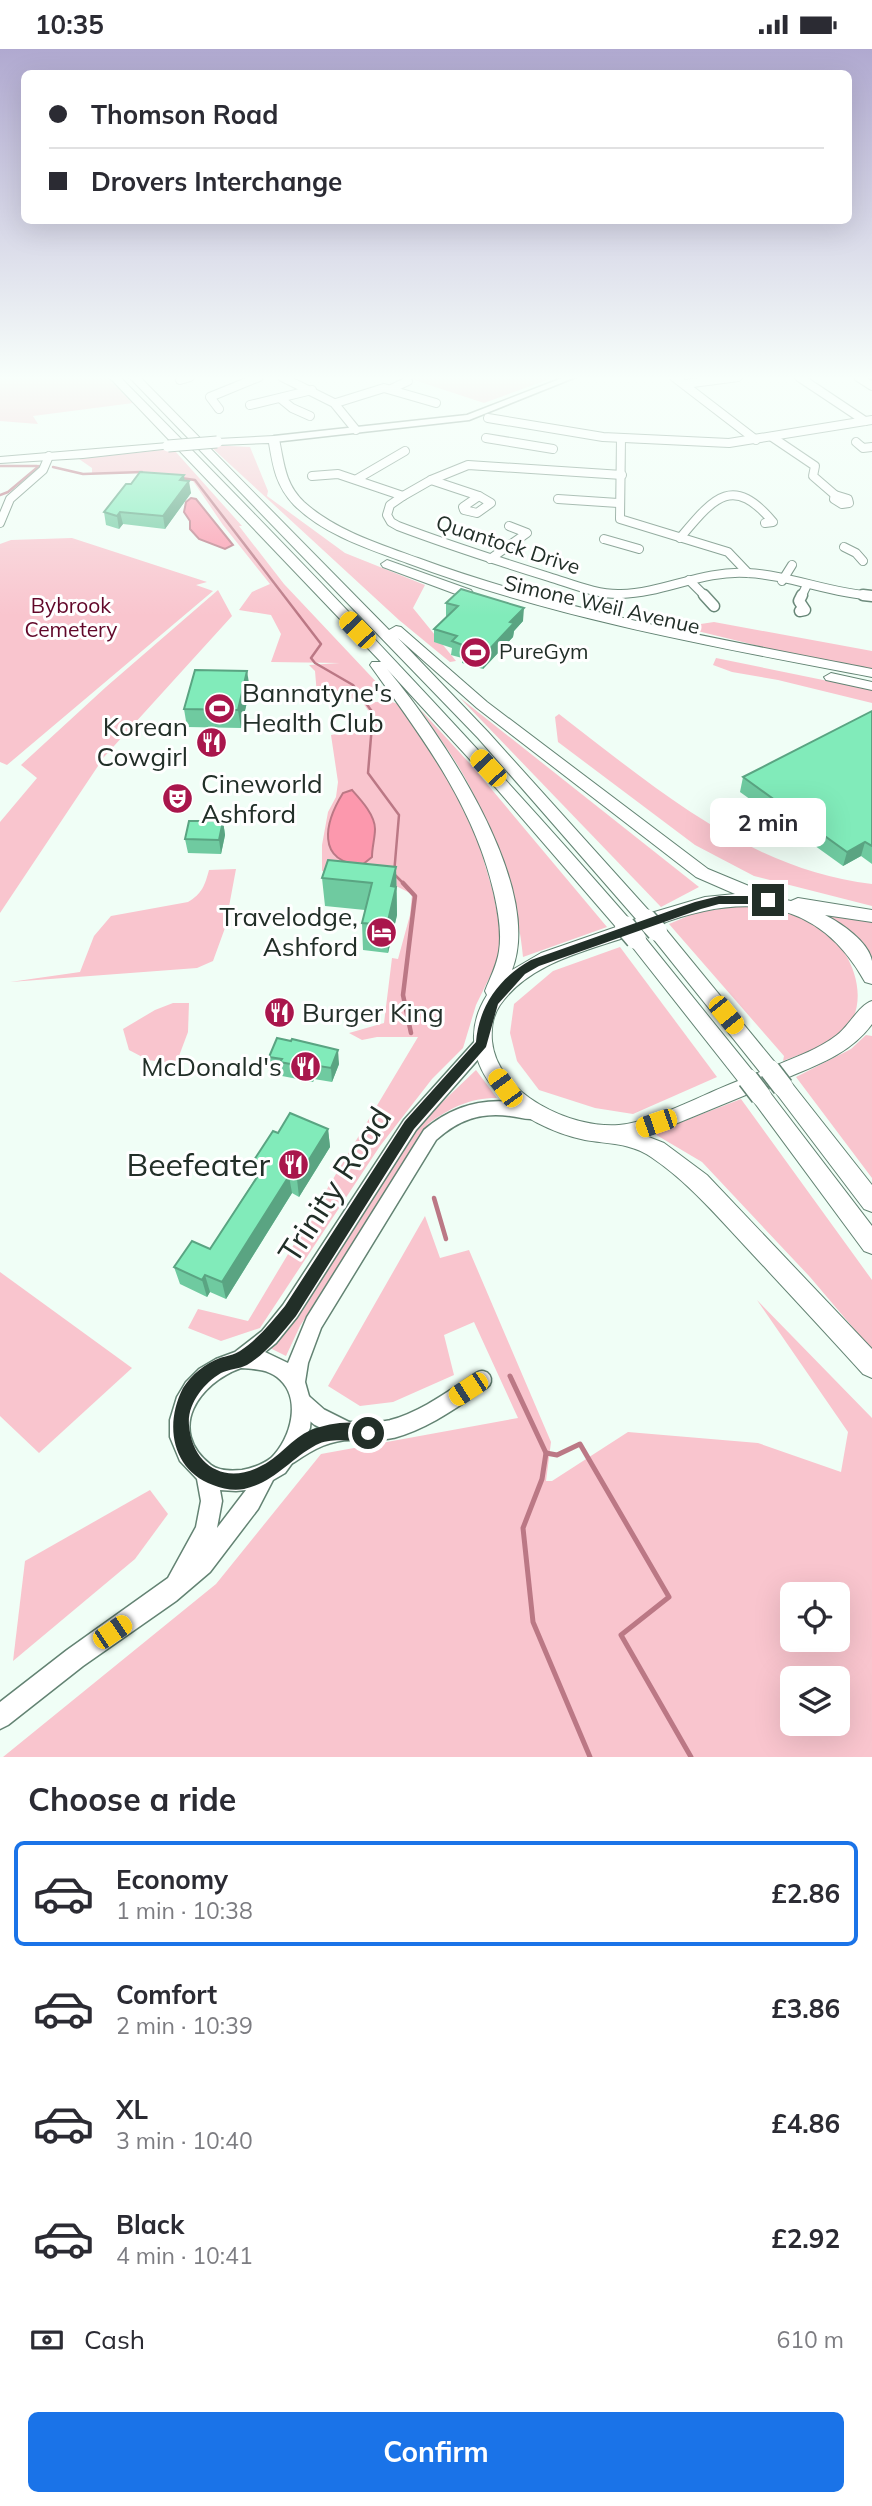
<!DOCTYPE html>
<html lang="en">
<head>
<meta charset="utf-8">
<style>
  :root { --surface:#fff; --page:#f2f2f3; --text:#2b2b33; --muted:#7c7c81; --line:#e1e1e2; --accent:#1a73e8 }
  body { margin:0; font-family:Mulish,sans-serif; background:var(--page); color:var(--text); height:100vh; display:flex; flex-direction:column; font-size:26px; white-space:nowrap }
  * { box-sizing:border-box; margin:0 }
  p { font-size:23px; color:var(--muted) }
  .icon { flex:none; width:38px; height:38px; fill:none; stroke:currentColor; stroke-width:2; stroke-linecap:round; stroke-linejoin:round }
  .map { position:relative; height:1708px; overflow:hidden }
  .panel { display:flex; flex-direction:column; background:var(--surface); flex:1 }
  .panel>* { flex:none }
  .banner { position:absolute; left:21px; top:21px; width:831px; height:154px; border-radius:10px; box-shadow:0 7px 28px #0002; display:grid; align-content:center; height:154px; padding:0 28px; background:var(--surface) }
  .controls { position:absolute; left:780px; top:1533px; display:grid; gap:14px }
  .controls a { display:grid; place-items:center; width:70px; height:70px; border-radius:10px; background:var(--surface); box-shadow:0 7px 28px #0002; font-size:35px }
  .end { position:absolute; width:32px; height:32px; margin:-16px; border:9px solid #222f28; background:#fff; box-shadow:0 0 0 4px #fff }
  .from { border-radius:50% }
  .bubble { position:absolute; height:49px; border-radius:10px; background:var(--surface); box-shadow:0 7px 28px #0002; font-size:23px; font-weight:700; line-height:49px; text-align:center }
  .car { position:absolute; width:21px; height:42px; margin:-21px -10px; border-radius:9px; box-shadow:0 0 5px 2px #0007; background:linear-gradient(#f5c518 24%,#345 0 40%,#f5c518 0 76%,#345 0 86%,#f5c518 0) }
  .banner b { display:flex; align-items:center; gap:24px; height:66px; font-size:26px }
  .banner b+b { border-top:2px solid var(--line) }
  .banner i { width:18px; height:18px; background:var(--text) }
  ul { padding:0; list-style:none }
  li { display:flex; align-items:center; gap:21px; height:105px; margin:0 14px 10px; padding:0 14px; border:4px solid transparent; border-radius:10px }
  li div { flex:1 }
  li b { display:block; font-size:26px }
  li em { font-style:normal; font-weight:700 }
  li.selected { border-color:var(--accent) }
  li>.icon { width:63px; height:63px; stroke-width:1.5 }
  h2 { padding:0 28px; font-size:32px; line-height:84px }
  .pay { display:flex; align-items:center; gap:18px; height:77px; padding:0 28px; font-size:26px }
  .pay p { margin-inline-start:auto }
  .primary-button { display:flex; gap:14px; margin-top:auto; padding:14px 28px }
  .primary-button a { flex:1; height:80px; border-radius:10px; background:var(--accent); color:#fff; font-size:28px; font-weight:700; line-height:80px; text-align:center }
  .status { display:flex; justify-content:space-between; align-items:center; height:49px; padding:0 35px; background:var(--surface); direction:ltr }
  .status svg { height:19px; fill:currentColor }
  .map>svg:first-child { display:block }
  .green { fill:#f9c5ce; fill-rule:evenodd }
  .water { fill:#fc98ad; stroke:#bb7885; stroke-width:2 }
  .lines { fill:none; stroke-linecap:round; stroke-linejoin:round }
  .stream-far2 { stroke:#bb7885; stroke-width:2.5 }
  .stream-far1 { stroke:#bb7885; stroke-width:4.5 }
  .stream { stroke:#bb7885; stroke-width:5 }
  .minor-far2-casing { stroke:#638373; stroke-width:10 }
  .minor-far1-casing { stroke:#638373; stroke-width:13 }
  .minor-casing { stroke:#638373; stroke-width:21 }
  .major-casing { stroke:#638373; stroke-width:3 }
  .highway-casing { stroke:#638373; stroke-width:2 }
  .minor-far2 { stroke:#fff; stroke-width:8 }
  .minor-far1 { stroke:#fff; stroke-width:10 }
  .minor { stroke:#fff; stroke-width:18 }
  .major { fill:#fff; fill-rule:evenodd }
  .highway { fill:#fff; fill-rule:evenodd }
  .highway-bridge-far1-casing { stroke:#638373; stroke-width:13; stroke-linecap:butt }
  .highway-bridge-casing { stroke:#638373; stroke-width:23; stroke-linecap:butt }
  .highway-bridge-far1 { stroke:#fff; stroke-width:11 }
  .highway-bridge { stroke:#fff; stroke-width:20 }
  .wall { fill:#6fcaa0 }
  .shaded-wall { fill:#5aa482 }
  .building { fill:#81ebba; stroke:#5aa482; stroke-width:2 }
  .route { fill:#222f28 }
  .labels { text-anchor:middle; stroke-width:6; stroke-linejoin:round; paint-order:stroke }
  .far-street-label { font-size:21px; fill:#222f28; stroke:#fff }
  .far-park-label { font-size:21px; fill:#610729; stroke:#fff }
  .far-poi-label { font-size:21px; fill:#222f28; stroke:#fff; text-anchor:start }
  .poi-label { font-size:26px; fill:#222f28; stroke:#fff; text-anchor:start }
  .near-poi-label { font-size:32px; fill:#222f28; stroke:#fff; text-anchor:end }
  .near-street-label { font-size:32px; fill:#222f28; stroke:#fff }
</style>
</head>
<body>
<div class="status"><b>10:35</b><svg viewBox="0 0 49 12"><path d="M0 12V9h3v3zM5 12V6h3v6zM10 12V3h3v9zM15 12V0h3v12zM26 1h20v11H26zM47 4h2v5h-2z"/></svg></div>
<div class="map">
<svg width="872" height="1708" viewBox="0 0 872 1708">
  <rect width="100%" height="100%" fill="#f0fef6"/>
  <g class="green">
    <path d="M0 328H107L133 354 33 367 38 375 0 372Z"/>
    <path d="M405 328H555L484 354Z"/>
    <path d="M209 396 250 398 268 442 267 447 345 504 425 536 413 559 456 612 450 613 399 571Z"/>
    <path d="M162 401 175 402 242 477H239L284 535 382 639 370 641 357 651 342 647 317 646 315 622 309 616 340 614 271 613 281 585 271 566 239 561 252 543 270 535 223 476 193 432 136 424 92 425V419L79 410Z"/>
    <path d="M72 489 207 533 196 536 213 542 7 716 0 713V495L11 491Z"/>
    <path d="M218 541 232 567 104 708 0 864V773L37 729 21 716 106 638Z"/>
    <path d="M714 573 872 602V621L791 605 681 578Z"/>
    <path d="M716 609 872 641V654L778 631 732 623 713 616Z"/>
    <path d="M459 648 699 838 661 858Z"/>
    <path d="M389 652 404 657 437 706 478 792 493 843 501 884 499 909 476 956 463 999 432 1030 380 1097 260 1279 221 1292 188 1279 198 1260 248 1272 418 988H377L362 991 349 984 384 974 392 909 398 910 410 866 412 845 390 834 347 829 322 822V796L328 763 336 748 338 733 331 686 358 681 370 664 363 654Z"/>
    <path d="M419 659 472 717 607 878 523 908C518 852 497 791 471 740 457 712 437 685 419 659Z"/>
    <path d="M559 665C653 737 749 821 872 835V857L754 827 695 796 558 693 555 668Z"/>
    <path d="M236 820 225 879 213 912 197 919 10 933 80 923 94 887 111 867 188 853C202 845 205 836 209 821Z"/>
    <path d="M744 856C766 858 791 861 812 872 846 891 872 941 849 977 832 996 806 1003 783 1012L784 1007 669 875 695 864Z"/>
    <path d="M818 863 872 871V908L864 897Z"/>
    <path d="M620 898 717 1028 633 1065 595 1059 539 1041 517 1012 510 984 514 955 553 922Z"/>
    <path d="M173 954H189L188 983 176 1015 148 1011 129 1001 123 980 155 961Z"/>
    <path d="M866 986 872 987V1129L796 1028 851 1000Z"/>
    <path d="M476 1021 497 1049C469 1049 450 1059 428 1075L300 1277 286 1307 270 1299 293 1273 408 1093 433 1062Z"/>
    <path d="M741 1050 872 1231V1301L810 1228 702 1113 653 1084Z"/>
    <path d="M425 1167 440 1209 469 1201 551 1393 546 1432H552L628 1383 758 1394 841 1423 848 1383 757 1251 872 1369V1708H3L216 1535 321 1405 518 1369 474 1273 444 1286 454 1326 393 1353 360 1357 328 1337ZM838 1545V1591H793V1545ZM793 1629H838V1675H793Z"/>
    <path d="M0 1223 132 1319 39 1404 0 1367Z"/>
    <path d="M150 1441 168 1465 135 1510 13 1612 25 1512Z"/>
  </g>
  <g class="water">
    <path d="M191 449 196 450 233 496 225 500 199 490 190 480V472L184 463 186 453Z"/>
    <path d="M352 741C361 751 375 766 375 780 375 789 372 798 372 808L362 816C315 813 325 773 343 744Z"/>
  </g>
  <g class="lines">
    <g class="stream-far2">
      <path d="M0 417H37"/>
      <path d="M53 418 83 425 142 423"/>
      <path d="M181 429 195 431 321 595 311 609 315 614 353 636 373 664 368 724 399 766 394 825 405 836"/>
      <path d="M0 446 8 443 39 417"/>
    </g>
    <g class="stream-far1">
      <path d="M403 834 415 847 403 946 411 984"/>
      <path d="M434 1149 446 1190"/>
    </g>
    <g class="stream">
      <path d="M510 1327 546 1404 542 1430 523 1479 533 1573 590 1708"/>
      <path d="M546 1404 557 1406 580 1395 669 1548 621 1586 691 1708"/>
    </g>
    <defs>
      <g id="minor-far2">
        <path d="M282 328 334 354 356 381"/>
        <path d="M674 328 756 391"/>
        <path d="M799 328 865 372"/>
        <path d="M858 328 872 337"/>
        <path d="M180 331 190 328"/>
        <path d="M685 335 738 328"/>
        <path d="M391 340 408 332"/>
        <path d="M281 350 292 359 310 367"/>
        <path d="M336 354 384 339 436 354"/>
        <path d="M250 356 312 341"/>
        <path d="M219 360 210 348 259 328"/>
        <path d="M488 369 603 388 729 394 872 371"/>
        <path d="M772 388 815 417 813 427 835 446"/>
        <path d="M486 389 553 400"/>
        <path d="M621 389 620 470 728 503 748 524"/>
        <path d="M856 393 863 399 872 398"/>
        <path d="M622 426 468 416 431 431 403 447 390 456 387 466 391 473 398 477C448 496 498 512 549 528 572 535 597 546 621 545 664 544 703 521 747 524 789 526 829 544 872 547"/>
        <path d="M312 427 338 425 403 447"/>
        <path d="M357 430 405 402"/>
        <path d="M431 431 479 447"/>
        <path d="M835 446 848 450 849 454 842 455 834 450Z"/>
        <path d="M479 447 491 454 477 464 464 461 463 458Z"/>
        <path d="M558 450 618 454"/>
        <path d="M0 474 10 450 43 421 49 407"/>
        <path d="M680 489C713 450 732 424 773 473L765 474"/>
        <path d="M604 490 639 500"/>
        <path d="M844 498 856 504 863 512"/>
        <path d="M490 510 527 484 509 477"/>
        <path d="M689 531 706 548"/>
        <path d="M782 532 792 516"/>
        <path d="M801 548 806 538"/>
      </g>
      <g id="minor-far1">
        <path d="M704 546 714 557"/>
        <path d="M863 546 872 547"/>
        <path d="M800 562 805 561 799 552 802 546"/>
      </g>
      <g id="minor">
        <path d="M302 1353 319 1368 345 1381"/>
        <path d="M289 1406C309 1392 329 1381 354 1382 367 1382 379 1383 392 1380 425 1371 453 1350 482 1331"/>
      </g>
      <g id="major">
        <path d="M565 328H576L469 371 274 393 270 390 274 387 467 366Z"/>
        <path d="M482 989 488 991 490 995 488 999 416 1081 297 1268 276 1294 265 1303 288 1314 307 1268 424 1081C456 1053 497 1045 538 1059L540 1064 538 1069C529 1072 519 1068 510 1067 480 1063 458 1071 436 1091L321 1279 308 1314 305 1333 312 1358 310 1379 298 1406 285 1424 273 1431 258 1460 210 1523 176 1552 83 1617 8 1676 0 1680V1653L67 1601 168 1529 196 1478 201 1452 197 1430 180 1412 170 1388V1371L177 1348 186 1333 199 1320 216 1310 235 1303 262 1282 283 1256 404 1071 476 991ZM241 1319C253 1320 266 1320 277 1328 303 1348 291 1390 271 1409 262 1416 252 1419 242 1421 232 1422 219 1422 211 1416 166 1381 199 1334 241 1319ZM220 1441 236 1442 246 1441 217 1479 222 1452Z"/>
      </g>
      <g id="highway">
        <path d="M109 328H120C295 505 468 684 631 872L636 870 478 689 129 328H140L389 581 396 577 401 578 487 653 708 820 761 842 763 846 791 852 798 849 872 861V873L825 866C841 874 869 893 872 912 872 919 872 928 872 935L865 933C818 847 742 844 658 876L663 877 777 1016C798 1007 819 1000 837 986 849 977 859 956 872 952V975C850 1005 817 1016 784 1030L790 1032 872 1136V1163L864 1160 776 1044 773 1038 775 1034 762 1039 768 1041 872 1177V1205L864 1202 754 1053 751 1047 753 1043 646 1087 664 1094 707 1126 872 1300V1329L863 1325C824 1282 784 1239 744 1196 715 1165 687 1132 651 1108 631 1094 608 1095 585 1091 553 1084 519 1068 497 1043 471 1014 466 979 487 946L485 942C490 929 497 916 499 902 502 883 498 862 494 844 474 756 421 687 370 616L372 613H381ZM398 589 477 659 696 828 735 845 705 848 651 864 488 683ZM387 620 496 739 616 878 541 904 512 921C545 836 440 683 387 620ZM650 879 648 882 651 887 760 1023 755 1025 642 885 637 884ZM629 887 627 890 630 895 738 1032C706 1044 650 1074 619 1076 571 1080 497 1045 492 992 491 980 493 966 500 956 529 914 584 903 629 887Z"/>
        <path d="M274 387 279 390C284 414 285 435 304 453 335 481 379 495 418 509 565 563 719 590 872 620V628C715 598 557 570 407 514 369 500 324 486 294 456 276 437 273 418 269 394L217 396 212 393 217 390Z"/>
        <path d="M168 394 173 397 172 399 83 409 0 414V408Z"/>
        <path d="M387 511 471 541 473 544 471 547H461L383 518 381 515Z"/>
        <path d="M831 624 872 633V641L826 631 824 628Z"/>
      </g>
    </defs>
    <use href="#minor-far2" class="minor-far2-casing"/>
    <use href="#minor-far1" class="minor-far1-casing"/>
    <use href="#minor" class="minor-casing"/>
    <use href="#major" class="major-casing"/>
    <use href="#highway" class="highway-casing"/>
    <use href="#minor-far2" class="minor-far2"/>
    <use href="#minor-far1" class="minor-far1"/>
    <use href="#minor" class="minor"/>
    <use href="#major" class="major"/>
    <use href="#highway" class="highway"/>
    <defs>
      <path id="highway-bridge-far1" d="M168 397 217 393"/>
      <g id="highway-bridge">
        <path d="M646 870 657 882"/>
        <path d="M625 877 636 890"/>
        <path d="M770 1021 783 1038"/>
        <path d="M748 1030 761 1047"/>
      </g>
    </defs>
    <use href="#highway-bridge-far1" class="highway-bridge-far1-casing"/>
    <use href="#highway-bridge" class="highway-bridge-casing"/>
    <use href="#highway-bridge-far1" class="highway-bridge-far1"/>
    <use href="#highway-bridge" class="highway-bridge"/>
  </g>
  <g class="wall">
    <path d="M184 426V431L191 444 165 480 123 475 119 480 106 476 104 463 131 435Z"/>
    <path d="M446 554 523 572 514 582 513 588 483 620 462 614V609L451 606 452 599 434 593V580L447 567H446Z"/>
    <path d="M250 640 241 679 187 678 184 660Z"/>
    <path d="M872 662V815L861 807 843 817 740 743 743 728Z"/>
    <path d="M223 772 225 786 221 805 188 804 185 790Z"/>
    <path d="M396 818 397 866 388 904 363 901 362 874 365 861 325 857 322 829Z"/>
    <path d="M269 1008 339 1015 332 1033 314 1030 313 1033 282 1027V1024L272 1022Z"/>
    <path d="M328 1080 330 1098 299 1148 292 1144 226 1250 210 1243 207 1248 180 1235 174 1218 210 1200 257 1127 254 1111Z"/>
  </g>
  <g class="shaded-wall">
    <path d="M184 426 185 437 189 432 191 444 165 480 163 467Z"/>
    <path d="M120 463 123 475 119 480 117 467Z"/>
    <path d="M524 559 523 572 514 582 513 588 483 620V607L510 573Z"/>
    <path d="M247 622 250 640 241 679 238 661Z"/>
    <path d="M223 772 225 786 221 805 219 791Z"/>
    <path d="M865 793 861 807 843 817 847 803Z"/>
    <path d="M396 818 397 866 388 904 387 876 391 837Z"/>
    <path d="M338 1001 339 1015 332 1033 331 1019Z"/>
    <path d="M313 1016 314 1030 313 1033 311 1019Z"/>
    <path d="M328 1080 330 1098 299 1148 297 1130Z"/>
    <path d="M289 1127 292 1144 226 1250 222 1233Z"/>
    <path d="M205 1226 210 1243 207 1248 202 1231Z"/>
  </g>
  <g class="building">
    <path d="M140 423 184 426 180 431 189 432 163 467 120 463 117 467 104 463 126 435H131Z"/>
    <path d="M461 540 524 559 510 573 514 574 483 607 462 600 465 597 452 592 457 587 434 580 458 557 446 554Z"/>
    <path d="M195 621 247 622 238 661 184 660Z"/>
    <path d="M872 662V797L865 793 847 803 743 728Z"/>
    <path d="M189 772H223L219 791 185 790Z"/>
    <path d="M328 811 396 818 391 837 396 838 387 876 362 874 372 834 322 829Z"/>
    <path d="M277 989 291 992 292 990 338 1001 331 1019 313 1016 311 1019 280 1013 282 1010 269 1008Z"/>
    <path d="M290 1064 328 1080 297 1130 289 1127 222 1233 205 1226 202 1231 174 1218 192 1192 210 1200 265 1116 254 1111 273 1082 278 1084Z"/>
  </g>
  <linearGradient id="sky" x2="0" y2="1"><stop stop-color="#b0a9d0"/><stop offset="0.58" stop-color="#f8fffb"/><stop offset="1" stop-color="#f8fffb" stop-opacity="0"/></linearGradient>
  <rect width="872" height="567" fill="url(#sky)"/>
  <path class="route" d="M719 847H768L774 851 768 855H719L701 860 539 917 525 925 498 955 486 998 414 1080 296 1267C281 1285 267 1304 247 1316 239 1320 229 1320 221 1324 204 1334 187 1355 189 1376 192 1414 222 1436 259 1418 278 1410 292 1389 311 1381 330 1374 355 1370 374 1378L376 1384 374 1389C358 1396 335 1386 316 1396 290 1410 275 1433 244 1440 234 1442 223 1440 213 1436 172 1421 164 1376 183 1339 191 1326 206 1314 220 1309 226 1307 234 1306 240 1302 258 1290 271 1274 285 1257L405 1072 476 993C479 957 499 929 531 911L695 853Z"/>
  <defs>
    <symbol id="stadium-disc" viewBox="-11 -11 22 22"><circle r="9.5" fill="#a9164c" stroke="#fff"/><path d="M0-5a6.5 5 0 1 0 0 10a6.5 5 0 1 0 0-10ZM-3.5-1.8h7v3.6h-7Z" fill="#fff"/></symbol>
    <symbol id="restaurant-disc" viewBox="-11 -11 22 22"><circle r="9.5" fill="#a9164c" stroke="#fff"/><path d="M-5-6h1v4h1v-4h1v4h1v-4h1v5L-1.5 .5V6h-2V.5L-5-1ZM5-6V6H3V1.5H1.5Q1.5-4 5-6Z" fill="#fff"/></symbol>
    <symbol id="theatre-disc" viewBox="-11 -11 22 22"><circle r="9.5" fill="#a9164c" stroke="#fff"/><path d="M-5-5.5Q0-4 5-5.5V0Q5 5 0 6Q-5 5-5 0ZM-3.3-2.5H-1v1.5H-3.3ZM1-2.5H3.3v1.5H1ZM-2.8 1Q0 5.5 2.8 1Z" fill="#fff"/></symbol>
    <symbol id="hotel-disc" viewBox="-11 -11 22 22"><circle r="9.5" fill="#a9164c" stroke="#fff"/><path d="M-6-4.5h1.5V1H6V5H4.5V3h-9V5H-6ZM-4 0a1.8 1.8 0 1 1 3.6 0ZM.5 0V-2.5h3Q6-2.5 6 0Z" fill="#fff"/></symbol>
  </defs>
  <g fill-rule="evenodd">
    <use href="#stadium-disc" x="458" y="586" width="35" height="35"/>
    <use href="#stadium-disc" x="202" y="642" width="35" height="35"/>
    <use href="#restaurant-disc" x="194" y="676" width="35" height="35"/>
    <use href="#theatre-disc" x="160" y="732" width="35" height="35"/>
    <use href="#hotel-disc" x="364" y="866" width="35" height="35"/>
    <use href="#restaurant-disc" x="262" y="946" width="35" height="35"/>
    <use href="#restaurant-disc" x="288" y="1000" width="35" height="35"/>
    <use href="#restaurant-disc" x="276" y="1098" width="35" height="35"/>
  </g>
  <g class="labels">
    <g class="far-street-label">
      <text transform="translate(508 496) rotate(18)" y="7">Quantock Drive</text>
      <text transform="translate(602 556) rotate(13)" y="7">Simone Weil Avenue</text>
    </g>
    <g class="far-park-label">
      <text x="71" y="564">Bybrook<tspan x="71" dy="24">Cemetery</tspan></text>
    </g>
    <g class="far-poi-label">
      <text x="499" y="610">PureGym</text>
    </g>
    <g class="poi-label">
      <text x="242" y="653">Bannatyne's<tspan x="242" dy="30">Health Club</tspan></text>
      <text x="188" y="687" text-anchor="end">Korean<tspan x="188" dy="30">Cowgirl</tspan></text>
      <text x="201" y="744">Cineworld<tspan x="201" dy="30">Ashford</tspan></text>
      <text x="358" y="877" text-anchor="end">Travelodge,<tspan x="358" dy="30">Ashford</tspan></text>
      <text x="302" y="973">Burger King</text>
      <text x="282" y="1027" text-anchor="end">McDonald's</text>
    </g>
    <g class="near-poi-label">
      <text x="270" y="1127">Beefeater</text>
    </g>
    <g class="near-street-label">
      <text transform="translate(335 1136) rotate(-57)" y="11">Trinity Road</text>
    </g>
  </g>
</svg>
<div class="controls">
<a><svg class="icon" aria-label="locate" viewBox="0 0 24 24"><circle cx="12" cy="12" r="6"/><path d="M12 2v4M12 18v4M2 12h4M18 12h4"/></svg></a>
<a><svg class="icon" aria-label="layers" viewBox="0 0 24 24"><path d="M12 4l9 5-9 5-9-5zM3 14l9 5 9-5"/></svg></a>
</div>
<i class="end from" style="left:368px;top:1384px"></i>
<i class="end" style="left:768px;top:851px"></i>
<div class="bubble" style="left:710px;top:749px;width:116px">2 min</div>
<i class="car" style="left:357px;top:581px;rotate:316deg"></i>
<i class="car" style="left:488px;top:719px;rotate:317deg"></i>
<i class="car" style="left:726px;top:966px;rotate:141deg"></i>
<i class="car" style="left:505px;top:1039px;rotate:324deg"></i>
<i class="car" style="left:656px;top:1074px;rotate:251deg"></i>
<i class="car" style="left:468px;top:1340px;rotate:237deg"></i>
<i class="car" style="left:112px;top:1583px;rotate:56deg"></i>
<div class="banner">
<b><i class="from"></i>Thomson Road</b>
<b><i></i>Drovers Interchange</b>
</div>
</div>
<section class="panel">
<h2>Choose a ride</h2>
<ul>
<li class="selected"><svg class="icon" aria-label="car" viewBox="0 0 24 24"><path d="M5 17H2v-5l4-1 3-4h7l3 4 3 1v5h-3M9 17h6M6 11h13"/><circle cx="7" cy="17" r="2"/><circle cx="17" cy="17" r="2"/></svg><div><b>Economy</b><p>1 min · 10:38</p></div><em>£2.86</em></li>
<li><svg class="icon" aria-label="car" viewBox="0 0 24 24"><path d="M5 17H2v-5l4-1 3-4h7l3 4 3 1v5h-3M9 17h6M6 11h13"/><circle cx="7" cy="17" r="2"/><circle cx="17" cy="17" r="2"/></svg><div><b>Comfort</b><p>2 min · 10:39</p></div><em>£3.86</em></li>
<li><svg class="icon" aria-label="car" viewBox="0 0 24 24"><path d="M5 17H2v-5l4-1 3-4h7l3 4 3 1v5h-3M9 17h6M6 11h13"/><circle cx="7" cy="17" r="2"/><circle cx="17" cy="17" r="2"/></svg><div><b>XL</b><p>3 min · 10:40</p></div><em>£4.86</em></li>
<li><svg class="icon" aria-label="car" viewBox="0 0 24 24"><path d="M5 17H2v-5l4-1 3-4h7l3 4 3 1v5h-3M9 17h6M6 11h13"/><circle cx="7" cy="17" r="2"/><circle cx="17" cy="17" r="2"/></svg><div><b>Black</b><p>4 min · 10:41</p></div><em>£2.92</em></li>
</ul>
<div class="pay"><svg class="icon" aria-label="cash" viewBox="0 0 24 24"><path d="M3 7h18v10H3z"/><circle cx="12" cy="12" r="2"/></svg>Cash<p>610 m</p></div>
<div class="primary-button"><a>Confirm</a></div>
</section>
</body>
</html>
